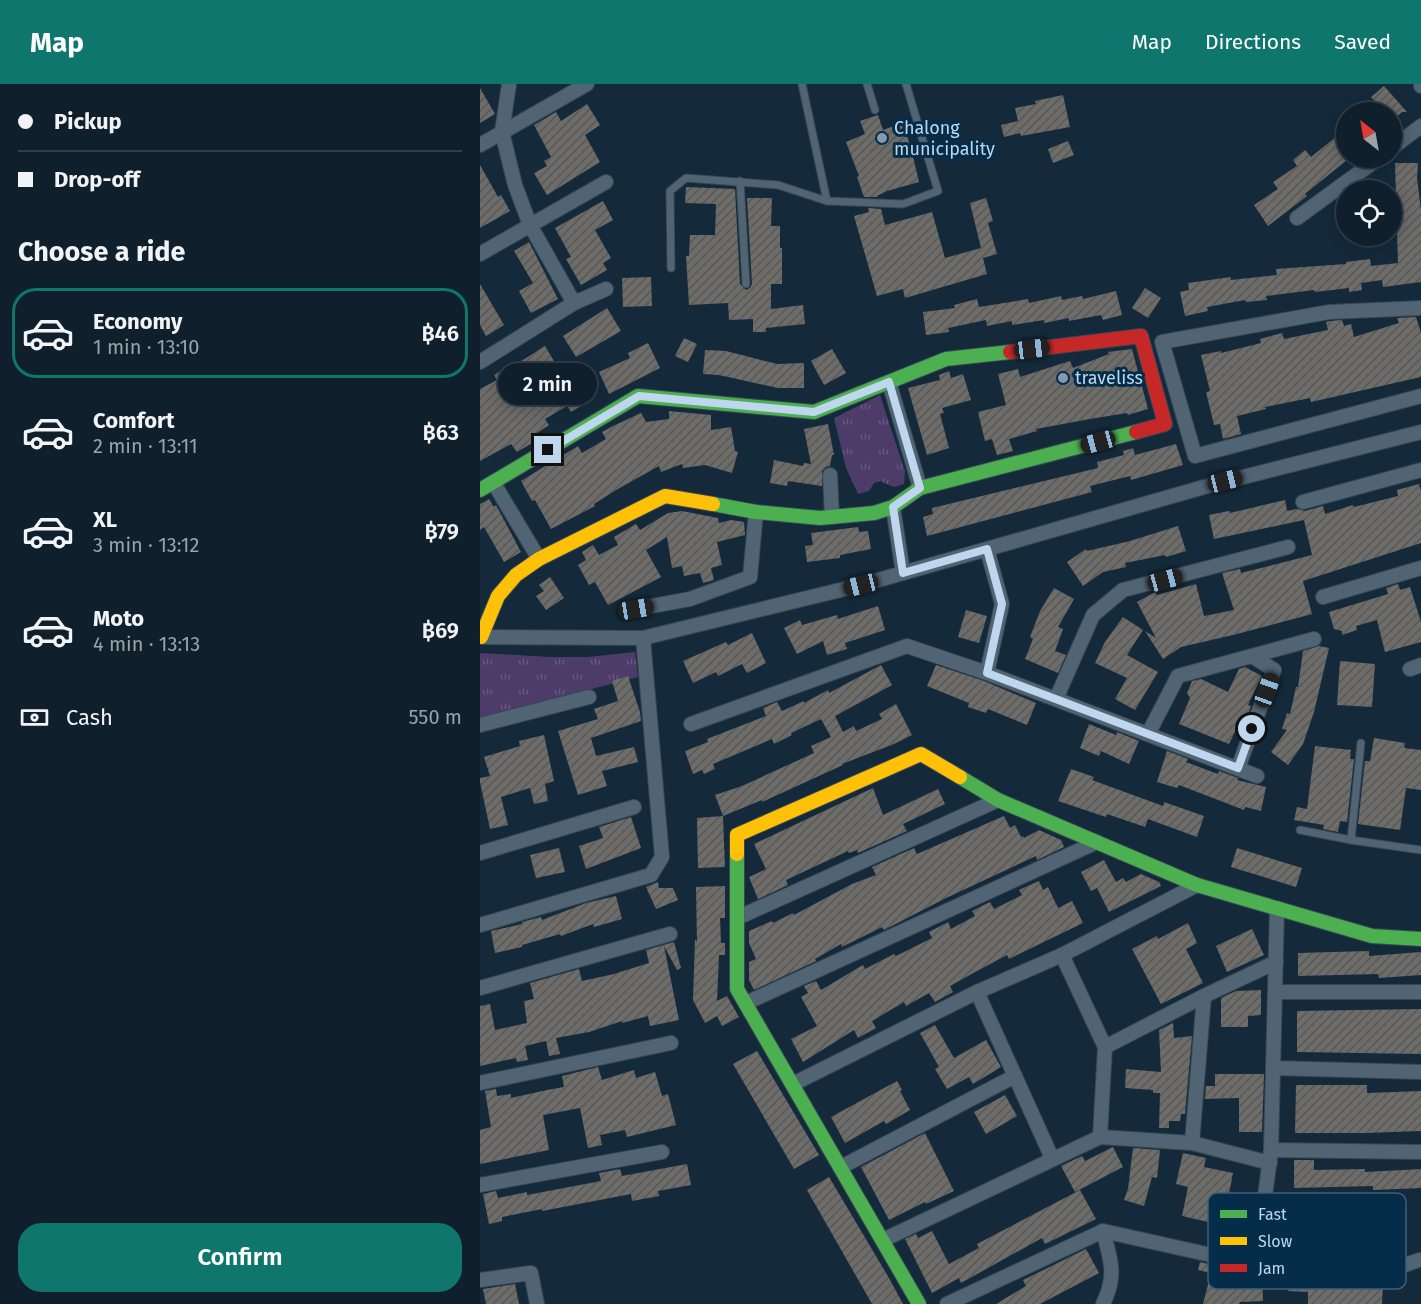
<!DOCTYPE html>
<html lang="en">
<head>
<meta charset="utf-8">
<style>
  :root { --surface:#0f202c; --page:#182834; --text:#f1f3f6; --muted:#9ba3a9; --line:#2f3e48; --accent:#0f766e }
  body { margin:0; font-family:"Fira Sans",sans-serif; background:var(--page); color:var(--text); height:100vh; display:flex; flex-direction:column; font-size:22px; white-space:nowrap }
  * { box-sizing:border-box; margin:0 }
  p { font-size:20px; color:var(--muted) }
  .icon { flex:none; width:33px; height:33px; fill:none; stroke:currentColor; stroke-width:2; stroke-linecap:round; stroke-linejoin:round }
  .map { position:relative; flex:1; overflow:hidden }
  .drawer { display:flex; flex-direction:column; background:var(--surface); width:480px }
  .drawer>* { flex:none }
  .banner { display:grid; align-content:center; height:132px; padding:0 18px; background:var(--surface) }
  .needle { width:39px; rotate:329deg }
  .tools { position:absolute; left:856px; top:18px; display:grid; gap:12px }
  .tools a { display:grid; place-items:center; width:66px; height:66px; border-radius:50%; background:var(--surface); box-shadow:0 3px 15px #0003,0 0 0 2px var(--line); font-size:30px }
  .end { position:absolute; width:27px; height:27px; margin:-14px; border:8px solid #bed7ee; background:#111; box-shadow:0 0 0 3px #111 }
  .from { border-radius:50% }
  .bubble { position:absolute; height:42px; border-radius:21px; background:var(--surface); box-shadow:0 3px 15px #0003,0 0 0 2px var(--line); font-size:20px; font-weight:600; line-height:42px; text-align:center }
  .car { position:absolute; width:18px; height:36px; margin:-18px -9px; border-radius:8px; box-shadow:0 0 4px 2px #0007; background:linear-gradient(#222 24%,#8ab4d8 0 40%,#222 0 76%,#8ab4d8 0 86%,#222 0) }
  .banner b { display:flex; align-items:center; gap:21px; height:57px; font-size:22px }
  .banner b+b { border-top:2px solid var(--line) }
  .banner i { width:15px; height:15px; background:var(--text) }
  ul { padding:0; list-style:none }
  li { display:flex; align-items:center; gap:18px; height:90px; margin:0 12px 9px; padding:0 6px; border:3px solid transparent; border-radius:24px }
  li div { flex:1 }
  li b { display:block; font-size:22px }
  li em { font-style:normal; font-weight:600 }
  li.current { border-color:var(--accent) }
  li>.icon { width:54px; height:54px; stroke-width:1.5 }
  h2 { padding:0 18px; font-size:27px; line-height:72px }
  .pay { display:flex; align-items:center; gap:15px; height:66px; padding:0 18px; font-size:22px }
  .pay p { margin-inline-start:auto }
  .primary-button { display:flex; gap:12px; margin-top:auto; padding:12px 18px }
  .primary-button a { flex:1; height:69px; border-radius:24px; background:var(--accent); color:#fff; font-size:24px; font-weight:600; line-height:69px; text-align:center }
  header { display:flex; align-items:center; gap:36px; box-sizing:border-box; height:84px; padding:0 30px; background:var(--accent); color:#fff }
  header strong { font-size:28px }
  nav { display:flex; gap:33px; margin-inline-start:auto; font-size:21px }
  main { display:flex; flex:1; min-height:0 }
  .map>svg:first-child { display:block }
  .grass { fill:url(#grass-tufts) }
  .building { fill:url(#building-hatch) }
  .lines { fill:none; stroke-linecap:round; stroke-linejoin:round }
  .lane-casing { stroke:#364754; stroke-width:9 }
  .street-casing { stroke:#364754; stroke-width:16 }
  .fast-casing { stroke:#364754; stroke-width:16 }
  .slow-casing { stroke:#364754; stroke-width:16 }
  .jam-casing { stroke:#364754; stroke-width:16 }
  .lane { stroke:#516473; stroke-width:7 }
  .street { stroke:#516473; stroke-width:14 }
  .fast { stroke:#4caf50; stroke-width:14 }
  .slow { stroke:#ffc107; stroke-width:14 }
  .jam { stroke:#c62828; stroke-width:14 }
  .route { stroke:#bed7ee; stroke-width:8 }
  .poi-dot { fill:#829aaf; stroke:#052d49; stroke-width:2 }
  .labels { text-anchor:middle; stroke-width:6; stroke-linejoin:round; paint-order:stroke }
  .poi-label { font-size:18px; fill:#bed7ee; stroke:#052d49; text-anchor:start }
  .key { fill:#052d49; stroke:#3c607b; stroke-width:1.5 }
  .key-label { font-size:16px; fill:#bed7ee }
</style>
</head>
<body>
<header>
<strong>Map</strong>
<nav><a>Map</a><a>Directions</a><a>Saved</a></nav>
</header>
<main>
<section class="drawer">
<div class="banner">
<b><i class="from"></i>Pickup</b>
<b><i></i>Drop-off</b>
</div>
<h2>Choose a ride</h2>
<ul>
<li class="current"><svg class="icon" aria-label="car" viewBox="0 0 24 24"><path d="M5 17H2v-5l4-1 3-4h7l3 4 3 1v5h-3M9 17h6M6 11h13"/><circle cx="7" cy="17" r="2"/><circle cx="17" cy="17" r="2"/></svg><div><b>Economy</b><p>1 min · 13:10</p></div><em>฿46</em></li>
<li><svg class="icon" aria-label="car" viewBox="0 0 24 24"><path d="M5 17H2v-5l4-1 3-4h7l3 4 3 1v5h-3M9 17h6M6 11h13"/><circle cx="7" cy="17" r="2"/><circle cx="17" cy="17" r="2"/></svg><div><b>Comfort</b><p>2 min · 13:11</p></div><em>฿63</em></li>
<li><svg class="icon" aria-label="car" viewBox="0 0 24 24"><path d="M5 17H2v-5l4-1 3-4h7l3 4 3 1v5h-3M9 17h6M6 11h13"/><circle cx="7" cy="17" r="2"/><circle cx="17" cy="17" r="2"/></svg><div><b>XL</b><p>3 min · 13:12</p></div><em>฿79</em></li>
<li><svg class="icon" aria-label="car" viewBox="0 0 24 24"><path d="M5 17H2v-5l4-1 3-4h7l3 4 3 1v5h-3M9 17h6M6 11h13"/><circle cx="7" cy="17" r="2"/><circle cx="17" cy="17" r="2"/></svg><div><b>Moto</b><p>4 min · 13:13</p></div><em>฿69</em></li>
</ul>
<div class="pay"><svg class="icon" aria-label="cash" viewBox="0 0 24 24"><path d="M3 7h18v10H3z"/><circle cx="12" cy="12" r="2"/></svg>Cash<p>550 m</p></div>
<div class="primary-button"><a>Confirm</a></div>
</section>
<div class="map">
<svg width="941" height="1220" viewBox="0 0 941 1220">
  <defs>
    <pattern id="grass-tufts" width="24" height="20" patternUnits="userSpaceOnUse" patternTransform="scale(1.5)"><rect width="24" height="20" fill="#4d3b6a"/><path d="M3 7l-1-3M5 7V3M7 7l1-3M15 17l-1-3M17 17v-4M19 17l1-3" fill="none" stroke="#655780"/></pattern>
    <pattern id="building-hatch" width="6" height="6" patternUnits="userSpaceOnUse" patternTransform="scale(1.5)"><rect width="6" height="6" fill="#6e6c68"/><path d="M-1 1l2-2M0 6l6-6M5 7l2-2" fill="none" stroke="#565859"/></pattern>
  </defs>
  <rect width="100%" height="100%" fill="#142a3a"/>
  <g class="grass">
    <path d="M400 311 425 387 424 400 414 403 400 397 394 399 389 407 378 410 366 384 354 334Z"/>
    <path d="M155 568 158 593 0 634V569L70 573H108Z"/>
  </g>
  <g class="building">
    <path d="M904 2 927 28H922L912 37V28H884L896 19 891 13Z"/>
    <path d="M0 4 15 30 0 39Z"/>
    <path d="M583 11 590 43 541 52 540 49 524 53 521 41 538 37 535 24 556 20 555 17Z"/>
    <path d="M107 20 120 41 105 51 120 78 67 111 54 89 67 82 64 77 71 73 54 41 76 28 81 37Z"/>
    <path d="M398 31 403 46 422 39 430 60 439 98 407 107 397 112 398 113H384L377 93 379 92 366 58 385 50 380 37Z"/>
    <path d="M867 44V76L825 110 827 112 788 142 774 121 798 105 793 98 817 82 813 76 825 66 831 73Z"/>
    <path d="M588 57 594 71 573 79 568 65Z"/>
    <path d="M915 79H938L937 94 941 126V198L903 203 902 196 881 199 882 206 869 208V204L835 208 834 206 786 212 787 216 766 218 765 216 727 223 728 227 705 232 700 208 709 206 708 199 751 193V196L797 191 796 185 866 180V178L890 175 891 182 918 179Z"/>
    <path d="M0 81 18 113 21 111 30 127 0 144Z"/>
    <path d="M206 103 255 105 260 200 266 206 270 204 272 200 267 114H292L291 142H300V164H302V200H291V225L323 221 325 240 286 244V248H273V235L249 236 248 219 209 221 206 172H209L210 151H235L236 120 205 119Z"/>
    <path d="M506 114 513 137 508 139 517 170 503 174 507 190 425 214 423 205 397 212 374 132 389 128 388 124 401 125 405 141 452 128 465 174 501 164 490 119Z"/>
    <path d="M123 117 133 136 115 146 131 174 123 179 127 186 101 201 86 175 91 173 75 144Z"/>
    <path d="M49 158 78 215 51 229 39 207 53 199 34 167Z"/>
    <path d="M171 193 172 222 143 223 142 194Z"/>
    <path d="M0 200 24 241 6 252 0 241Z"/>
    <path d="M665 204 681 214 668 234 652 224Z"/>
    <path d="M636 207 642 231 623 236 621 231 589 237V234L564 239V236L532 241V237L507 242 506 236 468 244 469 248 446 251 443 228 475 224 474 221 497 215 499 223 548 215 549 219 581 212 582 216 602 212 603 215Z"/>
    <path d="M127 224 141 247 96 273 83 252Z"/>
    <path d="M936 233 941 249V293L831 318 830 314 785 323 786 325 757 332 761 350 743 355 740 340 734 341 726 308 730 307 721 271 741 267V269L781 259 780 255 802 249 804 255 848 246 846 238 850 237 862 236 864 242 871 240 874 253 919 239 917 234Z"/>
    <path d="M204 254 217 260 208 278 195 272Z"/>
    <path d="M168 259 180 284 129 310 119 288 150 274 148 269Z"/>
    <path d="M65 262 101 322 91 328 87 322 65 335 69 341 51 353 54 358 37 368 31 360 0 377V305L17 296 14 291 33 279 35 281Z"/>
    <path d="M352 265 366 289 344 301 331 277Z"/>
    <path d="M652 265 668 325 648 331 647 329 610 335 556 345 557 347 529 355 533 367 517 371 512 355 505 357 498 328 526 321 518 290 538 285 540 293 590 277 593 284 629 270 628 268Z"/>
    <path d="M225 266 246 267 297 280 324 279V304H298L239 291 223 290Z"/>
    <path d="M469 287 471 294 483 290 491 316 462 324 464 329 460 330 469 364 447 371 428 304 460 296 459 291Z"/>
    <path d="M189 327 231 331V346L251 343 255 367 258 368 252 389 225 381 203 384 202 380 181 388 179 382 136 406 114 420 115 422 71 445 55 416 52 417 41 397 98 362 102 369 126 355 122 348 133 342 161 329 166 338 189 335Z"/>
    <path d="M348 340 354 371H352L350 382 346 383 342 387V402L308 397 307 402 290 399 294 376 323 382 324 379 331 380 324 345Z"/>
    <path d="M696 360 703 381 651 396 650 392 610 402 612 408 447 452 443 433 453 430 452 424 618 384 617 378 644 371 643 367 653 364 655 371Z"/>
    <path d="M939 400 941 407V459L823 497 832 530 753 551 701 563 683 575 665 547 676 554 657 518 675 508 677 511 716 500 724 532 754 526 742 489 760 485 761 489 832 471 824 436 734 455 729 431 749 427 750 429 805 416 807 427 817 425 825 427 843 422 845 430 873 421 874 423 918 412 917 406Z"/>
    <path d="M9 415 14 423 16 421 41 468 24 478 4 443 0 446V420Z"/>
    <path d="M202 427 238 434 239 439 251 436 264 438 265 451 237 458 242 481 231 484 234 496 223 499 220 489 204 492 202 482 192 484 187 453 166 466 181 493 128 521 115 498 109 501 98 481 106 476 102 468 113 461 119 471 138 461 134 453 156 440 160 446 188 429Z"/>
    <path d="M698 442 706 467 686 473 685 471 645 479 646 483 623 488 603 502 587 478 606 465 607 467 650 457Z"/>
    <path d="M378 443 379 448 388 447 391 465 360 471V474L327 478 325 462 333 461 331 449Z"/>
    <path d="M70 493 84 514 66 526 56 512 64 507 59 501Z"/>
    <path d="M918 500 920 506 930 503 941 538V558L905 568 897 536 876 542 877 546 862 551V547L854 545 849 528 908 510 906 504Z"/>
    <path d="M574 504 594 515 578 543 583 545 575 567 586 571 578 589 545 575 553 555 550 553 560 527Z"/>
    <path d="M398 522 405 546 365 559 367 565 347 571 343 557 317 570 304 544 320 536 322 541 357 531 358 535Z"/>
    <path d="M486 526 507 532 499 559 478 553Z"/>
    <path d="M643 533 663 546 647 571 678 588 655 626 635 615 647 594 615 579 625 558Z"/>
    <path d="M272 549 286 579 267 589 262 580 238 592 236 588 213 599 203 577 246 558 248 561Z"/>
    <path d="M839 562 849 564 834 628 823 660 808 681 791 668 807 646 802 645 807 629 810 630 816 603H818L823 567Z"/>
    <path d="M860 577 895 580 892 623 857 621Z"/>
    <path d="M401 581 412 601 355 632 363 648 374 642 376 647 402 635 399 630 416 620 432 651 414 660 362 680 363 681 282 718V716L243 732 235 711 262 702 334 669 331 662 351 653 341 635 311 649 312 651 294 660 292 655 233 680 235 685 224 690 222 686 213 690 205 667 228 658 227 655 286 632 283 624 297 618 302 627 324 617V619L348 606 349 609Z"/>
    <path d="M456 581 504 597 556 619 547 641 508 625 506 629 488 623 489 619 447 602Z"/>
    <path d="M765 583 782 592 768 621 771 622 766 637 761 635 749 660 699 640 710 614 707 609 712 597 721 595 748 608 759 585Z"/>
    <path d="M148 592 160 628 161 637 111 654 116 672 154 663 158 678 122 687 127 702 98 711 78 647 118 635 114 625 138 617 132 597Z"/>
    <path d="M609 640 636 651 637 648 659 657 649 680 621 667 619 672 600 664Z"/>
    <path d="M64 651 74 697 65 700 68 717 54 720 50 704 21 713 28 741 10 745 0 698V694L10 692 4 673 40 662 39 657Z"/>
    <path d="M894 654 925 659 924 664 941 666V706L926 704 920 746 878 740 885 677H890Z"/>
    <path d="M835 662 871 666 870 675H874L867 738 860 737 858 748 843 745 844 741 814 736 817 723 827 725Z"/>
    <path d="M687 667 708 675 706 678 738 690 739 687 758 694 757 696 786 703 781 727 765 723 764 726 699 701 697 704 677 698Z"/>
    <path d="M591 685 614 693 612 696 683 722 684 718 724 732 717 753 668 735 665 743 627 730 626 733 578 717Z"/>
    <path d="M393 704 403 731 458 705 465 720 423 740 427 747 378 769 377 766 369 769 368 767 306 796 308 801 278 815 269 793 286 785 274 760Z"/>
    <path d="M243 732 245 783 218 784 217 734Z"/>
    <path d="M524 732 530 744 535 741 541 753 543 752 544 754 559 746 581 756 584 763 557 776 556 772 466 814 404 846 402 843 362 863 361 860 335 875 336 877 274 906 269 896V878L276 875 269 859V847L292 837 293 839 313 829 314 831 372 800 396 791 392 783 434 764 437 770Z"/>
    <path d="M151 733 161 764 106 785 99 762 123 754 119 743Z"/>
    <path d="M79 764 85 788 56 794 50 771Z"/>
    <path d="M757 764 822 784 816 803 751 783Z"/>
    <path d="M624 776 636 798 643 794 646 798 661 790 679 798 681 802 629 828 617 804 611 807 601 788Z"/>
    <path d="M559 797 563 806 568 803 578 824 592 817 603 839 529 875 527 871 497 887 470 902 473 908 455 918 449 909 426 922 424 918 392 937 396 944 378 954 374 946 323 978 311 955 337 942 321 913 328 909 324 902 336 897 341 906 383 881 385 885 414 870 416 872 452 854 449 848 468 838 471 845 495 832 492 827 510 818 514 825 542 811 539 806Z"/>
    <path d="M178 798 179 804H193L198 816 176 825 166 803Z"/>
    <path d="M245 802V834H240L241 859H245V871H239L237 917 247 912 259 933 242 942 237 932 225 939 213 916 215 855 217 858 216 803Z"/>
    <path d="M136 812 142 835 114 843 113 840 81 852 80 850 42 861V863L15 869 11 847 42 840V838L61 833 62 836 106 819Z"/>
    <path d="M708 839 717 859 706 865 723 899 681 920 652 865 677 852 678 855Z"/>
    <path d="M772 845 784 871 747 888 736 862Z"/>
    <path d="M194 858 201 884 197 886 184 862 199 936 170 942 168 932 142 939V937L109 948 76 954 80 970 69 972 66 957 45 962 48 976 37 978 36 974 0 982V922L10 920 15 946 47 939 44 917 54 915 50 899 99 885 102 897 134 890 169 879 166 866Z"/>
    <path d="M889 867V872L941 868V891L899 894 898 890 818 892V869Z"/>
    <path d="M781 906V931L768 932V943H741V914L756 907Z"/>
    <path d="M941 925V970L817 968V927Z"/>
    <path d="M693 939 694 954 712 952 705 1030H701L700 1037H689V1044H679L680 1009H673V1006L645 1004 646 985 681 988 679 946Z"/>
    <path d="M455 941 474 974 506 956 521 983 493 1000 489 993 467 1005 455 985 459 983 440 949Z"/>
    <path d="M277 967 339 1071 314 1085 253 980Z"/>
    <path d="M118 983 122 996 154 986 156 994 175 988 182 1012 188 1010 196 1041 147 1053 145 1046 120 1051 122 1061 108 1064 100 1024 63 1031 69 1066 0 1080V1046L11 1043 5 1007 16 1005 17 1012 31 1010V1014L67 1006 84 1003 82 992Z"/>
    <path d="M735 990H784L782 1048H759V1014L725 1015 726 1002H735Z"/>
    <path d="M417 997 422 1006 420 1007 430 1026 406 1040 404 1037 365 1059 351 1033Z"/>
    <path d="M816 1001H887V1009L941 1007V1047L886 1049H815Z"/>
    <path d="M525 1011 537 1032 506 1050 494 1028Z"/>
    <path d="M445 1049 474 1107 446 1120 445 1118 409 1136 381 1083Z"/>
    <path d="M633 1063 643 1083 595 1108 581 1082 602 1072 605 1077Z"/>
    <path d="M653 1064 680 1066 677 1094 672 1093 664 1122 644 1116 648 1105Z"/>
    <path d="M703 1069 726 1074 724 1083 753 1089 747 1120 758 1123 757 1127 773 1131 770 1157 738 1151 741 1141 702 1132 708 1103 696 1100Z"/>
    <path d="M814 1076H834V1086L885 1085V1088L941 1085V1104L893 1106V1102L814 1104Z"/>
    <path d="M207 1080 211 1101 178 1107 179 1112 152 1117 151 1110 62 1127V1125L22 1133V1137L9 1140 3 1110 16 1107 18 1114 47 1108V1111L121 1097 119 1089 140 1085 142 1092Z"/>
    <path d="M349 1093 409 1194 423 1220H392L327 1106Z"/>
    <path d="M600 1106 616 1135 565 1160 562 1154 481 1199 479 1194 452 1209 425 1155 436 1150 438 1154 452 1147 469 1180 499 1164 497 1160Z"/>
    <path d="M606 1165 619 1189 560 1220H516L546 1202 543 1196Z"/>
    <path d="M720 1178 764 1189 782 1190 783 1217 760 1218 759 1220H723L731 1189 718 1186Z"/>
    <path d="M828 1192 886 1193V1198H903L902 1220H828V1208L808 1207V1196H828Z"/>
    <path d="M35 1200 39 1220H6L3 1205Z"/>
  </g>
  <g class="lines">
    <defs>
      <g id="lane">
        <path d="M322 0 347 117"/>
        <path d="M387 0 395 26"/>
        <path d="M260 97 266 200"/>
        <path d="M191 184 190 107 206 94 298 101 347 117 423 120 458 107 426 0"/>
        <path d="M820 746 871 756 941 766"/>
        <path d="M871 756 881 659"/>
      </g>
      <g id="street">
        <path d="M29 0 22 48 35 101 50 141 94 219"/>
        <path d="M941 0V2"/>
        <path d="M0 61 107 0"/>
        <path d="M912 64 941 42"/>
        <path d="M817 134 899 74"/>
        <path d="M0 170 126 98"/>
        <path d="M941 224 849 228 682 258 715 372 941 312"/>
        <path d="M0 278 94 219 126 205"/>
        <path d="M409 298 440 404"/>
        <path d="M350 391 352 433"/>
        <path d="M13 398 59 475"/>
        <path d="M823 418 941 386"/>
        <path d="M413 423 423 489"/>
        <path d="M843 513 941 484"/>
        <path d="M156 525 210 515 270 493 276 428"/>
        <path d="M0 553 163 554 381 501 724 403 941 348"/>
        <path d="M930 585 941 581"/>
        <path d="M507 589 777 692"/>
        <path d="M576 615 613 531 643 506 808 463"/>
        <path d="M211 640 427 562 507 589 522 520 507 465"/>
        <path d="M0 641 109 613"/>
        <path d="M668 650 698 592 834 555"/>
        <path d="M758 684 794 586 772 572"/>
        <path d="M0 769 154 723"/>
        <path d="M257 834 518 716"/>
        <path d="M0 841 171 791 182 773 163 554"/>
        <path d="M582 871 625 963 724 912 796 878"/>
        <path d="M0 904 190 850"/>
        <path d="M497 908 572 1074"/>
        <path d="M795 908H941"/>
        <path d="M266 919 617 758"/>
        <path d="M793 984 941 988"/>
        <path d="M0 999 191 959"/>
        <path d="M313 1000 497 908 582 871 717 801"/>
        <path d="M620 1053 625 963"/>
        <path d="M712 1059 724 912"/>
        <path d="M791 1066 941 1068"/>
        <path d="M361 1083 535 992"/>
        <path d="M0 1101 182 1068"/>
        <path d="M623 1147C631 1177 637 1191 623 1220"/>
        <path d="M403 1156 620 1053 712 1059 790 1079"/>
        <path d="M776 1181 791 1066 797 824"/>
        <path d="M0 1196 51 1189 57 1220"/>
        <path d="M467 1220 623 1147 776 1181 913 1185 939 1176"/>
      </g>
      <g id="fast">
        <path d="M0 406 158 312 334 328 466 275 530 268"/>
        <path d="M233 420 276 428 340 434 394 429 413 423 440 404 656 348"/>
        <path d="M480 693 518 716 717 801 892 852 941 855"/>
        <path d="M257 770V905L439 1220"/>
      </g>
      <g id="slow">
        <path d="M1 553 18 512 36 491 59 475 185 412 233 420"/>
        <path d="M257 770V751L441 670 480 693"/>
      </g>
      <path id="jam" d="M530 268 661 252 685 340 656 348"/>
    </defs>
    <use href="#lane" class="lane-casing"/>
    <use href="#street" class="street-casing"/>
    <use href="#fast" class="fast-casing"/>
    <use href="#slow" class="slow-casing"/>
    <use href="#jam" class="jam-casing"/>
    <use href="#lane" class="lane"/>
    <use href="#street" class="street"/>
    <use href="#fast" class="fast"/>
    <use href="#slow" class="slow"/>
    <use href="#jam" class="jam"/>
  </g>
  <g class="lines">
    <path class="route" d="M68 366 159 312 334 328 409 298 440 404 413 423 423 489 507 465 522 520 507 589 758 684 772 645"/>
  </g>
  <g class="poi-dot">
    <circle cx="402" cy="54" r="6"/>
    <circle cx="583" cy="294" r="6"/>
  </g>
  <g class="labels">
    <g class="poi-label">
      <text x="414" y="50">Chalong<tspan x="414" dy="21">municipality</tspan></text>
      <text x="595" y="300">traveliss</text>
    </g>
  </g>
  <rect x="728" y="1109" width="198" height="96" rx="9" class="key"/>
  <rect x="740" y="1126" width="27" height="8" fill="#4caf50"/>
  <rect x="740" y="1153" width="27" height="8" fill="#ffc107"/>
  <rect x="740" y="1180" width="27" height="8" fill="#c62828"/>
  <g class="key-label">
    <text x="778" y="1136">Fast</text>
    <text x="778" y="1163">Slow</text>
    <text x="778" y="1190">Jam</text>
  </g>
</svg>
<div class="tools">
<a><svg class="needle" viewBox="-14 -14 28 28"><path d="M0-13l5 13h-10z" fill="#e53935"/><path d="M0 13l5-13h-10z" fill="#9ba3a9"/></svg></a>
<a><svg class="icon" aria-label="locate" viewBox="0 0 24 24"><circle cx="12" cy="12" r="6"/><path d="M12 2v4M12 18v4M2 12h4M18 12h4"/></svg></a>
</div>
<i class="end from" style="left:772px;top:645px"></i>
<i class="end" style="left:68px;top:366px"></i>
<div class="bubble" style="left:18px;top:279px;width:99px">2 min</div>
<i class="car" style="left:552px;top:265px;rotate:83deg"></i>
<i class="car" style="left:618px;top:358px;rotate:255deg"></i>
<i class="car" style="left:745px;top:397px;rotate:76deg"></i>
<i class="car" style="left:685px;top:496px;rotate:75deg"></i>
<i class="car" style="left:381px;top:501px;rotate:256deg"></i>
<i class="car" style="left:156px;top:525px;rotate:80deg"></i>
<i class="car" style="left:787px;top:606px;rotate:20deg"></i>
</div>
</main>
</body>
</html>
